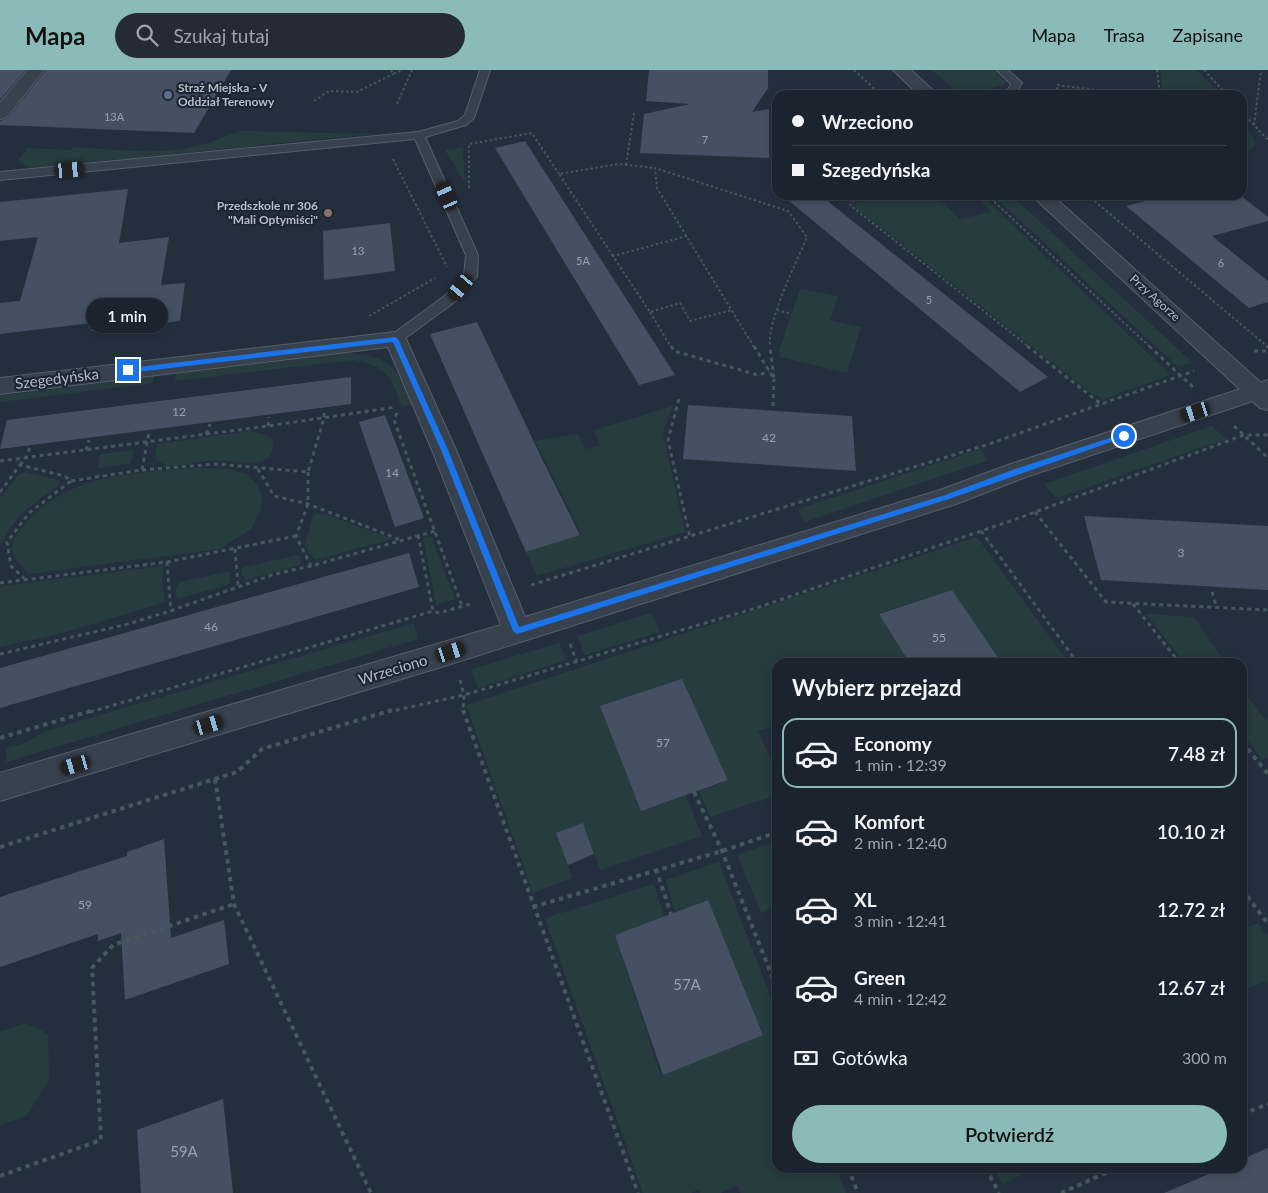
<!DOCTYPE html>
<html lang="pl">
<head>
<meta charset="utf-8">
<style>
  :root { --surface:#1b232e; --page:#242b36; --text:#f1f3f6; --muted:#a0a4aa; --line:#39404a; --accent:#8bbbb9 }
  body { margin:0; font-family:Lato,sans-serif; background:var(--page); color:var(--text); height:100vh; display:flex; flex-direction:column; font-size:19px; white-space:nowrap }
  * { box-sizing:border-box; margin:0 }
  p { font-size:16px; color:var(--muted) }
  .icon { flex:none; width:28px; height:28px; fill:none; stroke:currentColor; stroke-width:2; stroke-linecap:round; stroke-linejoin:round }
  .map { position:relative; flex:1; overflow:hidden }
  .drawer { position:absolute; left:772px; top:588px; width:475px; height:515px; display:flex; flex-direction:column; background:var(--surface); border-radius:15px; box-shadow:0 2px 8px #0003,0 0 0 1px var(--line) }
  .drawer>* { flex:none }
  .banner { position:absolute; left:772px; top:20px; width:475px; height:110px; border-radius:15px; box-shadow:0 2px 8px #0003,0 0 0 1px var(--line); display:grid; align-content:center; height:110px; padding:0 20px; background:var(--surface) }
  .end { position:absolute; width:22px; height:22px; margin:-11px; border:6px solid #1a73e8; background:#fff; box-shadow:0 0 0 2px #fff }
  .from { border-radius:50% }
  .bubble { position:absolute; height:35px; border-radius:18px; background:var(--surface); box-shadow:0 2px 8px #0003,0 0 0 1px var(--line); font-size:16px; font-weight:600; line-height:35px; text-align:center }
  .car { position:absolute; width:15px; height:30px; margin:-15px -8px; border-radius:6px; box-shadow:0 0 4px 1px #0007; background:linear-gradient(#222 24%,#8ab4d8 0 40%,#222 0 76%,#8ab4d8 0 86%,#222 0) }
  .banner b { display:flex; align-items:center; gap:18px; height:48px; font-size:19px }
  .banner b+b { border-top:1px solid var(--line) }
  .banner i { width:12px; height:12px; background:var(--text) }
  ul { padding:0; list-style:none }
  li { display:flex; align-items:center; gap:15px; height:70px; margin:0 10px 8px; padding:0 10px; border:2px solid transparent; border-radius:15px }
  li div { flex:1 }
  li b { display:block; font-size:19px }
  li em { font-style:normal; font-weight:600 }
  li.active { border-color:var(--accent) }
  li>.icon { width:45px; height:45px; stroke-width:1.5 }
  h2 { padding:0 20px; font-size:22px; line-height:60px }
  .pay { display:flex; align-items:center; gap:12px; height:55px; padding:0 20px; font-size:19px }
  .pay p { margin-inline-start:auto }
  .action { display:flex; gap:10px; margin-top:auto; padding:10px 20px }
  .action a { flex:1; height:58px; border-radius:30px; background:var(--accent); color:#111; font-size:20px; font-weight:600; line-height:58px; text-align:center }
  header { display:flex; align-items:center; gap:30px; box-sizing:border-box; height:70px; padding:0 25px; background:var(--accent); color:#111 }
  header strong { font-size:24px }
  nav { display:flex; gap:28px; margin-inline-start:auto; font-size:18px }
  .search { width:350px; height:45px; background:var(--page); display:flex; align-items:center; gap:12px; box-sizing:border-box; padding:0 18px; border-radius:28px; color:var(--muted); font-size:19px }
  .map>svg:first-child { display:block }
  .green { fill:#263c3f }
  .building { fill:#455162 }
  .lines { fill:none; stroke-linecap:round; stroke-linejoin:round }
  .service-casing { stroke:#565f6c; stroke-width:2 }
  .minor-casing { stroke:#565f6c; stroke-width:2 }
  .tertiary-casing { stroke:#565f6c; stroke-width:2 }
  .path-far2 { stroke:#44595c; stroke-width:2; stroke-dasharray:2.5 2.5; stroke-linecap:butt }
  .path-far1 { stroke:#44595c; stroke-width:3; stroke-dasharray:4 4; stroke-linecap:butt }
  .path { stroke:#44595c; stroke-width:4; stroke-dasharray:4.5 4.5; stroke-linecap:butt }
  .service { fill:#38414e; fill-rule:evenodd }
  .minor { fill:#38414e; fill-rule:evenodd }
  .tertiary { fill:#38414e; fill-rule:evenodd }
  .route { fill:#1a73e8 }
  .service-dot { fill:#5c6f8a; stroke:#1d2633; stroke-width:2 }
  .education-dot { fill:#8d6e63; stroke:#1d2633; stroke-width:2 }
  .labels { text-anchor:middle; stroke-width:4.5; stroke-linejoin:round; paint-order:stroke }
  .far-number-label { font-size:11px; fill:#98a1af }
  .far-poi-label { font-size:12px; font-weight:bold; fill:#b4bcc9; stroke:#1d2633; text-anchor:start }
  .far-street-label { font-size:12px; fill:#b4bcc9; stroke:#1d2633 }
  .number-label { font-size:12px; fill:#98a1af }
  .street-label { font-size:15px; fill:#b4bcc9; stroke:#1d2633 }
  .near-number-label { font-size:15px; fill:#98a1af }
</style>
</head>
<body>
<header>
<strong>Mapa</strong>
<div class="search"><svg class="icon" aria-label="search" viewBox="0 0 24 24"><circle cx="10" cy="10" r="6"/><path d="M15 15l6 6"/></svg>Szukaj tutaj</div>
<nav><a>Mapa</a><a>Trasa</a><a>Zapisane</a></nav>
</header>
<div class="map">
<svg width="1268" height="1123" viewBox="0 0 1268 1123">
  <rect width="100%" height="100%" fill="#242f3e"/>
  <g class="green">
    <path d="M932 0H997L1009 10 1002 16 961 25Z"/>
    <path d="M1160 0H1196L1222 25 1163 24Z"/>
    <path d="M1242 53 1253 68 1255 75 1250 81 1243 83Z"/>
    <path d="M240 61 373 64 31 98 21 93 19 89 27 78 71 80 74 77C114 79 157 86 197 76 211 73 226 66 240 61Z"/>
    <path d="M463 77 465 113 445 80Z"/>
    <path d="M884 125H935L960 149 991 142 975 125H981L1171 305 1104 329 1091 323 855 137 856 132Z"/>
    <path d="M993 125H1011L1192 292 1178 297Z"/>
    <path d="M800 219 838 226 830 250 861 257 847 303 780 287 779 281Z"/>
    <path d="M347 283C391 286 395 296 413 334L402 337C392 308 387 296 354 290L175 311 176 304Z"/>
    <path d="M154 306 153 313 0 332V326Z"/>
    <path d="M673 336 663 362 685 462 537 506 526 482 581 464 535 371 578 364 585 379 600 376 594 360Z"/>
    <path d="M1212 356 1226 369 1056 428 1044 414Z"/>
    <path d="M250 361 264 364 272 369C280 404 233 389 215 390 197 390 169 404 155 388L157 374Z"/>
    <path d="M980 379 989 390 805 452 798 439Z"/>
    <path d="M134 380 130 394 97 398 100 384Z"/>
    <path d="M198 398 231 399 248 405 256 413 262 427 261 440 251 459 220 479 29 504C9 483 5 477 25 454 67 403 138 403 198 398Z"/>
    <path d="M24 402 59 410V414L23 442 11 457 0 476V428L18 405Z"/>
    <path d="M316 444H325L392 469 315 490 305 476 313 446Z"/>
    <path d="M431 466 455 529 436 535 423 468Z"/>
    <path d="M977 467 1068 592H1001L952 520 879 543 909 592H778L777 655 758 661 777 703V725L710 747 699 721 728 710 682 610 600 636 641 741 686 725 702 766 600 800 583 754 556 763 573 808 533 823 466 635Z"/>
    <path d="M297 485 300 486 301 493 299 495 246 510 242 506V499L245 497Z"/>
    <path d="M163 496 162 515 165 532 63 563 0 577V516Z"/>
    <path d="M227 502 230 503V512L227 515 180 528 176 526V517L180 512Z"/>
    <path d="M648 544 653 546 660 562 585 585 577 566Z"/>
    <path d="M1146 544 1194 547 1225 592H1184Z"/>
    <path d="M414 553 418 569 6 692V678L21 675 46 661Z"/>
    <path d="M559 573 567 590 478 618 471 599Z"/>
    <path d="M1242 618 1262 646 1268 650V688L1263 690 1243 664Z"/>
    <path d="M777 771V836L761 843 737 785Z"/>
    <path d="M719 792 777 944 778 1098H836L846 1123H741L738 1115 721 1123H700L699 1119 691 1123H643L545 848 654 814 664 847 615 865 661 1005 763 964 707 830 675 842 666 810Z"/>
    <path d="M1258 853 1268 866V915L1265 912 1243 920V859Z"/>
    <path d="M26 953 48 964 49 1011 26 1046 0 1055V962Z"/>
    <path d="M994 1098H1036L1002 1114Z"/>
  </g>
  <g class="building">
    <path d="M0 0H25L0 30Z"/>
    <path d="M46 0H231L194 63 0 55V51L7 49Z"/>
    <path d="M649 0H768V18L752 42 769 39V88L640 83 644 44 690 34 646 31Z"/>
    <path d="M525 71 675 305 639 315 495 78Z"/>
    <path d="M128 119 119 173 169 167 161 215 185 213 180 251 91 261 92 253 0 264V233L20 231 38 167 0 171V132Z"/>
    <path d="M782 125H820L1048 307 1020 322Z"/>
    <path d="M1167 125H1240L1268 147V151L1212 166 1268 211V232L1249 238 1126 136Z"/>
    <path d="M390 153 395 201 324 210 323 161Z"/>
    <path d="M477 252 543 391 580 465 526 482 430 264Z"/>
    <path d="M351 307V334L0 379 7 350Z"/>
    <path d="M688 335 852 346 856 401 683 389Z"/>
    <path d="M385 345 424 448 395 457 359 352Z"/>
    <path d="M1084 446 1268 456V520L1101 510Z"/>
    <path d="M409 483 419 517 0 638V598Z"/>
    <path d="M952 520 1001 592H909L879 544Z"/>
    <path d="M682 609 728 710 641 741 600 636Z"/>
    <path d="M583 753 594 784 568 795 556 763Z"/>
    <path d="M164 769 171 868 224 850 229 894 125 930 121 863 98 871V864L0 897V827L127 786V782Z"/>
    <path d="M708 830 763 965 663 1005 615 865Z"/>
    <path d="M223 1029 233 1123H141L137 1060Z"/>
    <path d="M1268 1078V1123H1164L1223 1098H1242V1089Z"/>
  </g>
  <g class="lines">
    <defs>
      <g id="service">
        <path d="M480 0H490L474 48 466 55 425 67 478 185 477 206 456 231 400 272H390L388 269 390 266 446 225 464 205 466 185 415 69 0 110V102L418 62 458 51 465 45Z"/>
        <path d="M997 0H1008L1022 13 1015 25H1005L1011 14Z"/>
      </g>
      <g id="minor">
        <path d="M27 0H44L6 48 0 49V33Z"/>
        <path d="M395 262 403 264 406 269 456 380 525 547 940 420 1008 395 1268 310V326L1026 407 956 434 451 594 0 731V703L501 555 432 380 388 277 0 324V308Z"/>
      </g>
      <g id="tertiary">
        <path d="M893 0H911L938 25H919Z"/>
        <path d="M1031 125H1052L1268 319V340L1260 338Z"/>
      </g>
    </defs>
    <use href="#service" class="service-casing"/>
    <use href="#minor" class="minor-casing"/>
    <use href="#tertiary" class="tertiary-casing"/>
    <g class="path-far2">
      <path d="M391 0 393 4 402 0"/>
      <path d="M854 0 881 25"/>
      <path d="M1157 0 1160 25"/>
      <path d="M1204 0 1227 25"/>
      <path d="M1057 25V15L1135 25"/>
      <path d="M314 31 329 21 357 22 393 4"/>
      <path d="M397 34 412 0"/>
      <path d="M1242 42 1268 70"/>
      <path d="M1254 55 1261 0"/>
      <path d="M393 89 447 197"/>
      <path d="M626 95 634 43"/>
      <path d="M469 118V74L532 63 559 104"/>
      <path d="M874 125 853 131 850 135 1029 277"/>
      <path d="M987 125 1150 277"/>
      <path d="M1081 125 1091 128 1268 277"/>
      <path d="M687 166 613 186 650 242 680 233 690 251 732 240"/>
      <path d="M613 186 559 104 619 94 655 98"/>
      <path d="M777 240 792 244"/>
      <path d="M650 242 671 277"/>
      <path d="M369 246 435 208"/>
      <path d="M754 277 657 118 655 98 788 141 807 167C796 194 767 250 770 277"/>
    </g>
    <g class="path-far1">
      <path d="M671 276 674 281 758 305 769 302"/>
      <path d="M754 276 774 309 770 276"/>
      <path d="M1027 276 1101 334"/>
      <path d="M1149 276 1193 317"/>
      <path d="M1266 276 1268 277"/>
      <path d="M1254 281H1268"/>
      <path d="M679 329 668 370 690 467"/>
      <path d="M773 336 774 309"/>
      <path d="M397 343 394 350 462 536"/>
      <path d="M268 356 269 347"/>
      <path d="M1234 356 1268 388"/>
      <path d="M206 364 210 354"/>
      <path d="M86 380 89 370"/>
      <path d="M0 391 268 356 396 337"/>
      <path d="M20 395 26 388 30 377"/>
      <path d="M258 399 274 426 308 434 401 470"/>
      <path d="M142 400 216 394 308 402 324 348V339"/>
      <path d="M308 402V434L296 466 311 496"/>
      <path d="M0 422 20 395 65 406 71 411 142 400 149 362"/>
      <path d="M1035 442 1106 532 1268 540"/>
      <path d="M981 461 1077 592"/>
      <path d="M418 465 433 541"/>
      <path d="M235 479 238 515"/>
      <path d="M167 492 171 541"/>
      <path d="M25 509 11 496 7 472 29 443 71 411"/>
      <path d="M0 513 167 492 296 466"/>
      <path d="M531 515 989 374 1194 301"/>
      <path d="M1212 522 1217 538"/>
      <path d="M1133 534 1179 592"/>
      <path d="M570 574 577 592"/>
      <path d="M0 584 128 554 170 541 275 504 311 496 435 461"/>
      <path d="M460 610 464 625 463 642"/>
      <path d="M90 642 433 541 439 543 473 533"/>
      <path d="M388 642 464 625 759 537 1019 448 1244 365H1268"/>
    </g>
    <g class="path">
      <path d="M463 640 638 1123"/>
      <path d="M0 668 94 640"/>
      <path d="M1242 672 1268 704"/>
      <path d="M215 709 234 834 371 1123"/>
      <path d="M694 722 722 781 778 921"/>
      <path d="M0 777 237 702 262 679 392 640"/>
      <path d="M656 799 671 844"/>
      <path d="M1242 819 1268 854"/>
      <path d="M533 837 722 781 778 762"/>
      <path d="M1242 1044 1268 1034"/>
      <path d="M848 1098 858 1123"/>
      <path d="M986 1098 999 1123"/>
      <path d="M1090 1098 1095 1108"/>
      <path d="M0 1106 101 1070 92 898 113 875 234 834"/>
      <path d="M1061 1123 1117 1098"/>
    </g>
    <use href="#service" class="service"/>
    <use href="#minor" class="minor"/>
    <use href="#tertiary" class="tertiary"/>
  </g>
  <path class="route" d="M395 267 398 269 448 380 519 557 945 425 1015 399 1122 364 1128 366 949 429 517 564 513 561 441 380 393 272 128 303 124 300 128 298Z"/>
  <circle class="service-dot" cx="168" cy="25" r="5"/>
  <circle class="education-dot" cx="328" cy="143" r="5"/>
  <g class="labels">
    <g class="far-number-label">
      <text x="114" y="51">13A</text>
      <text x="705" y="74">7</text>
      <text x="358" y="185">13</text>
      <text x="583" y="195">5A</text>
      <text x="1221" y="197">6</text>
      <text x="929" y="234">5</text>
    </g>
    <g class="far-poi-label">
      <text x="178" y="22">Straż Miejska - V<tspan x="178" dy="14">Oddział Terenowy</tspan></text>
      <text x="318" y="140" text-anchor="end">Przedszkole nr 306<tspan x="318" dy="14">"Mali Optymiści"</tspan></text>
    </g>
    <g class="far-street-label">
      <text transform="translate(1155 228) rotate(42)" y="4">Przy Agorze</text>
    </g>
    <g class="number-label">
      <text x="179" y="346">12</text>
      <text x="769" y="372">42</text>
      <text x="392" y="407">14</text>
      <text x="1181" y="487">3</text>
      <text x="211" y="561">46</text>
      <text x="939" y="572">55</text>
      <text x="663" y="677">57</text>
      <text x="85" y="839">59</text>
    </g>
    <g class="street-label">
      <text transform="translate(57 309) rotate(-7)" y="5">Szegedyńska</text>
      <text transform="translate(393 600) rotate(-17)" y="5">Wrzeciono</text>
    </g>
    <g class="near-number-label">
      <text x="687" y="920">57A</text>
      <text x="184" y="1087">59A</text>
    </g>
  </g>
</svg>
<i class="end from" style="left:1124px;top:366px"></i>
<i class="end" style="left:128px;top:300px"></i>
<div class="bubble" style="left:86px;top:228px;width:82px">1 min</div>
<i class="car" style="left:70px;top:100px;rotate:85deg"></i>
<i class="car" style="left:447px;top:126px;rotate:336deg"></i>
<i class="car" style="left:461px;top:217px;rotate:220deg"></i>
<i class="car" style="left:1196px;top:342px;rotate:252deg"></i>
<i class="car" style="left:451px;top:582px;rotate:72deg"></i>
<i class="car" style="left:209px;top:655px;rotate:74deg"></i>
<i class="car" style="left:76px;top:695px;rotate:254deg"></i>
<div class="banner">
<b><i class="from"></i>Wrzeciono</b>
<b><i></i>Szegedyńska</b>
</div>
<section class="drawer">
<h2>Wybierz przejazd</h2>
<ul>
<li class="active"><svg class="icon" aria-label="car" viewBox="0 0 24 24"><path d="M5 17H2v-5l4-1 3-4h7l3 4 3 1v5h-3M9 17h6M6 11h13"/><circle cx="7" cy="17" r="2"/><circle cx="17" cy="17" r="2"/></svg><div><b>Economy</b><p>1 min · 12:39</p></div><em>7.48 zł</em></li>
<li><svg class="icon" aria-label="car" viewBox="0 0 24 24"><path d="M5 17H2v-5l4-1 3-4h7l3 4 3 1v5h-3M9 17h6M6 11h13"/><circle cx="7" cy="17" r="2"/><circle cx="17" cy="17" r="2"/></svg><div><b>Komfort</b><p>2 min · 12:40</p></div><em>10.10 zł</em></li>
<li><svg class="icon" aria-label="car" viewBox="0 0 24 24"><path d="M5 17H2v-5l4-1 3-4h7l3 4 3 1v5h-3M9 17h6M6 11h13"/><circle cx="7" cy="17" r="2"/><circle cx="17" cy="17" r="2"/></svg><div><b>XL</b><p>3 min · 12:41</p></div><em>12.72 zł</em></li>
<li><svg class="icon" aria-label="car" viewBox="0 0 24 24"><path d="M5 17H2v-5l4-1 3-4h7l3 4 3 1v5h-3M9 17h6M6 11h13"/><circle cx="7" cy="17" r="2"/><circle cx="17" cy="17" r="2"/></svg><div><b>Green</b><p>4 min · 12:42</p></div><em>12.67 zł</em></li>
</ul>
<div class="pay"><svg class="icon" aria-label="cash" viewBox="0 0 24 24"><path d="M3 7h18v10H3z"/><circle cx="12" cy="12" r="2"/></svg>Gotówka<p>300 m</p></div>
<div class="action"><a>Potwierdź</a></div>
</section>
</div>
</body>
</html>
